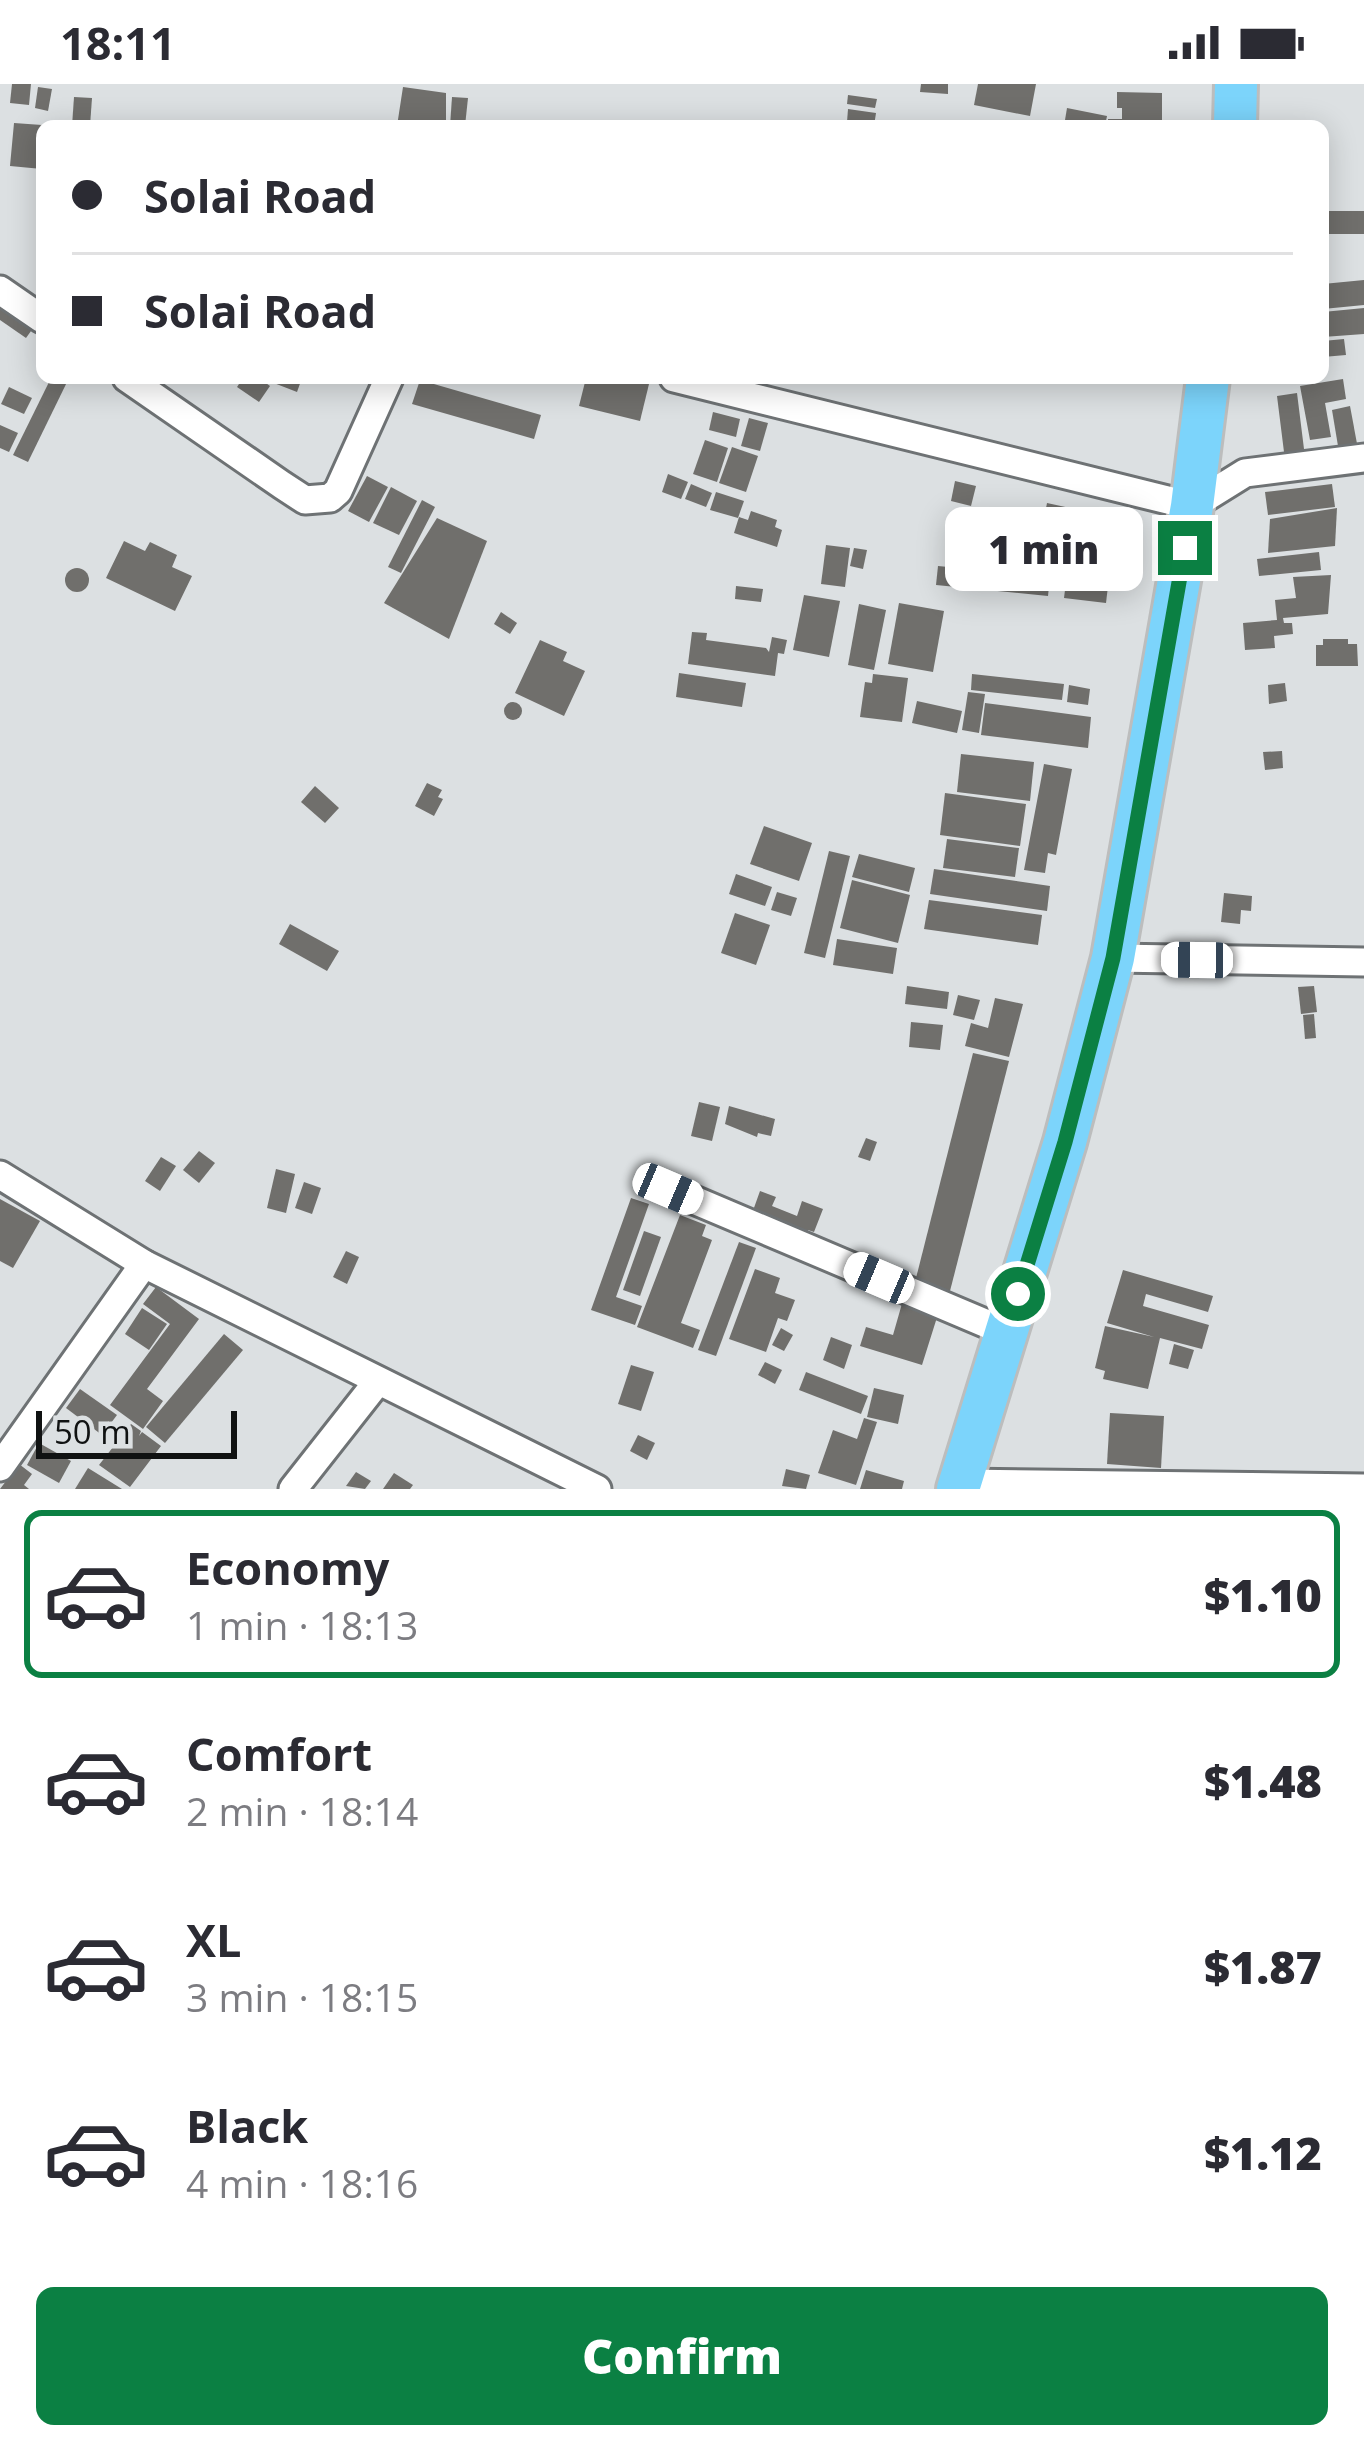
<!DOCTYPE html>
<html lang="en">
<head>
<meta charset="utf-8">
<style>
  :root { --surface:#fff; --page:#f7f7f7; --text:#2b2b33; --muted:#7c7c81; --line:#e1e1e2; --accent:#0b8043 }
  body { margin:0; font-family:"Open Sans",sans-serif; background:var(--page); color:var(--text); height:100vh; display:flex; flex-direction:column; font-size:45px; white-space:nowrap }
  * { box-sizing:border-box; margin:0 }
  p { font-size:39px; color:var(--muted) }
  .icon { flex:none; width:66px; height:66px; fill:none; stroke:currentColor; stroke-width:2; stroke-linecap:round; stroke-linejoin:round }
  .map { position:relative; height:1405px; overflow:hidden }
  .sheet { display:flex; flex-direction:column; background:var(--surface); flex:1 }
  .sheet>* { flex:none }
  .banner { position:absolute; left:36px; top:36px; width:1293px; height:264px; border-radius:18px; box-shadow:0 6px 30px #0003; display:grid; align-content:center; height:264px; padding:0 36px; background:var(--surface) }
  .scale { position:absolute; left:36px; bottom:30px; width:201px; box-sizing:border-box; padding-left:12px; border:6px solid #101212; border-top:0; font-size:33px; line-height:42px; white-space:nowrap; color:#101212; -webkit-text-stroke:9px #dce0e2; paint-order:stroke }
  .end { position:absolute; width:54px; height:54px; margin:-27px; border:15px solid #0b8043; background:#fff; box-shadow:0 0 0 6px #fff }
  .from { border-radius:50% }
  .bubble { position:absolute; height:84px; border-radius:18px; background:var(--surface); box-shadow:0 6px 30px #0003; font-size:39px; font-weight:800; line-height:84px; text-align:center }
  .car { position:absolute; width:36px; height:72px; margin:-36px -18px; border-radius:15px; box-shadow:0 0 9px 3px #0007; background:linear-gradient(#fff 24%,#345 0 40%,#fff 0 76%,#345 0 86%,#fff 0) }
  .banner b { display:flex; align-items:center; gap:42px; height:114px; font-size:45px }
  .banner b+b { border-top:3px solid var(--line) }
  .banner i { width:30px; height:30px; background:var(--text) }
  ul { padding:21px 0 0; list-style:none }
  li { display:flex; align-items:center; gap:36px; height:168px; margin:0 24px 18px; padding:0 12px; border:6px solid transparent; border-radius:18px }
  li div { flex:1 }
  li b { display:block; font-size:45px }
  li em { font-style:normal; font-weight:800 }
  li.active { border-color:var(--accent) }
  li>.icon { width:108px; height:108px; stroke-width:1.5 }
  .button { display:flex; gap:24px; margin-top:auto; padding:24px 36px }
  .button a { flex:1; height:138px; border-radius:18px; background:var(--accent); color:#fff; font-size:48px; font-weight:800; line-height:138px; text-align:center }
  .status { display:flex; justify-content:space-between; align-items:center; height:84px; padding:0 60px; background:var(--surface); direction:ltr }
  .status svg { height:33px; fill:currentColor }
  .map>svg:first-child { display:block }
  .building { fill:#706f6c }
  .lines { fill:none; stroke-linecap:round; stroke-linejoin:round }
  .minor-casing { stroke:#6e7274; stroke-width:33 }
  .highway-casing { stroke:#bcbdbd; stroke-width:48 }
  .minor { stroke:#fff; stroke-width:27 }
  .highway { stroke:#7cd4fb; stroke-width:42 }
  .route { stroke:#0b8043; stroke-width:15 }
</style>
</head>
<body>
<div class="status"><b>18:11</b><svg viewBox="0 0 49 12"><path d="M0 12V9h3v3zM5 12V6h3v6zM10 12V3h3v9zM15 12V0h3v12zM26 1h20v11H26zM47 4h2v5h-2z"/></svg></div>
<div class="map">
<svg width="1364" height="1405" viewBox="0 0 1364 1405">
  <rect width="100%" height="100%" fill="#dce0e2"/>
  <g class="building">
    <path d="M12 0H31L29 21 10 19Z"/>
    <path d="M921 0H948V10L920 8Z"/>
    <path d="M978 0H1036L1030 32 974 21Z"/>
    <path d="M38 3 52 5 48 27 35 24Z"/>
    <path d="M403 3 446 9V42H397Z"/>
    <path d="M1117 8 1162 9V42H1108V35H1122V24H1117Z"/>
    <path d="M848 11 877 15 875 24 847 20Z"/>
    <path d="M74 13 92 14 90 42H72Z"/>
    <path d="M452 13 468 14 465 42H450Z"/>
    <path d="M1067 24 1107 32 1105 42H1064Z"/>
    <path d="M848 25 876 29 874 42 847 38Z"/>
    <path d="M14 39 42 41V85L10 82Z"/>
    <rect x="1324" y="127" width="40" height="23"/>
    <path d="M1364 196V221L1323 225V200Z"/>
    <path d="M0 215 36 240 26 254 0 236Z"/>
    <path d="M1364 224V250L1323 253V228Z"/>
    <path d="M1344 255 1346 271 1323 273V257Z"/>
    <path d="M51 294H69L28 378 13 371Z"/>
    <path d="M243 294H259L270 302 259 318 237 303Z"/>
    <path d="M261 294H302L297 308Z"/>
    <path d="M586 294H624L649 300 640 337 579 322Z"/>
    <path d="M1343 295 1346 315 1325 319 1331 353 1310 356 1300 302Z"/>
    <path d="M420 296 541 331 534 355 412 320Z"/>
    <path d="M9 303 32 314 24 330 1 320Z"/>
    <path d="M1297 309 1305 373 1285 376 1277 312Z"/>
    <path d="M1350 322 1358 365 1339 368 1332 326Z"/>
    <path d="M713 328 740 335 736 353 709 346Z"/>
    <path d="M749 334 768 339 760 367 741 362Z"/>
    <path d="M0 341 18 349 9 368 0 364Z"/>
    <path d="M705 356 728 364 717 398 693 390Z"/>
    <path d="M732 363 758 372 746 408 719 399Z"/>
    <path d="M668 390 688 398 681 415 662 408Z"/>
    <path d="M367 392 388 403 369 438 348 427Z"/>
    <path d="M955 397 976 402 971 422 951 417Z"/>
    <path d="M691 400 712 409 706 423 685 415Z"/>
    <path d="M1332 400 1335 423 1268 431 1265 408Z"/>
    <path d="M391 403 417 417 399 451 373 439Z"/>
    <path d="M716 408 744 417 738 434 710 426Z"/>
    <path d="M422 416 435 423 401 489 388 483Z"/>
    <path d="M1047 419 1070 424 1062 465 1039 460Z"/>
    <path d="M1337 424 1335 462 1268 469 1270 435Z"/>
    <path d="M751 427 777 436 775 443 782 446 777 463 734 449 739 433 748 436Z"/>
    <path d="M997 431 1039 438 1036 459 993 453Z"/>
    <path d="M437 434 487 457 449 555 384 519Z"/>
    <path d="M1071 456 1113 460 1106 519 1064 514Z"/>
    <path d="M124 457 145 467 150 458 177 471 172 483 192 492 175 527 106 494Z"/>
    <path d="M984 457 1065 468 1062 488 981 477Z"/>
    <path d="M826 461 850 464 845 503 821 500Z"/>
    <path d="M854 464 867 466 863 485 850 482Z"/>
    <path d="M1319 468 1321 486 1259 492 1257 475Z"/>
    <path d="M938 482 1050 493 1048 512 936 501Z"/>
    <circle cx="77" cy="496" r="12"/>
    <path d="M1331 491 1328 530 1283 534 1284 539H1292L1293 550 1274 552 1275 564 1245 566 1243 539 1277 536 1275 516 1296 514 1293 493Z"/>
    <path d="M736 502 763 505 761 518 735 515Z"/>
    <path d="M804 511 840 517 829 573 793 566Z"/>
    <path d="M899 519 944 527 933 588 888 580Z"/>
    <path d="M859 520 886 526 874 586 848 581Z"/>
    <path d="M501 528 517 539 510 550 494 540Z"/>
    <path d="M692 548 707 549 706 556 766 564 769 568 772 553 787 556 784 570 778 569 775 592 688 580Z"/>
    <path d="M1323 555H1348V560H1357L1358 582H1316V561H1323Z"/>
    <path d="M540 556 567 568 563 577 585 587 564 632 515 609Z"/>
    <path d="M679 589 746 599 742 623 676 613Z"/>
    <path d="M873 590 908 594 902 638 860 633 865 598 872 599Z"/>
    <path d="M972 590 1064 600 1062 616 971 606Z"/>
    <path d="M1285 599 1287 617 1269 620 1268 601Z"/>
    <path d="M1069 601 1090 605 1088 621 1067 618Z"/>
    <path d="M968 608 985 610 979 649 962 646Z"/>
    <path d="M917 617 962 627 957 649 912 639Z"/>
    <circle cx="513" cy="627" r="9"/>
    <path d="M985 619 1091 633 1088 664 981 651Z"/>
    <path d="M1282 667 1283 684 1265 686 1263 668Z"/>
    <path d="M961 670 1034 678 1030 717 957 708Z"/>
    <path d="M1044 680 1072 685 1056 771 1048 769 1045 789 1024 786Z"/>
    <path d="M427 699 442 706 438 713 443 715 434 732 415 722Z"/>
    <path d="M315 702 339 724 325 739 301 718Z"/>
    <path d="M945 709 1026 720 1020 762 940 751Z"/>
    <path d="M764 742 812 759 799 797 750 780Z"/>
    <path d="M947 755 1019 764 1015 793 943 784Z"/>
    <path d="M829 767 850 772 825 874 804 869Z"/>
    <path d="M859 770 915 784 909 808 852 793Z"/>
    <path d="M934 785 1050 802 1047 827 930 810Z"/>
    <path d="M736 790 772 803 765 822 729 810Z"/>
    <path d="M852 796 910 811 898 859 840 844Z"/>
    <path d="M777 808 797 814 791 832 771 826Z"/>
    <path d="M1224 809 1252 812 1251 827 1241 826 1240 840 1221 838Z"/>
    <path d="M929 816 1042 831 1038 861 924 845Z"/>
    <path d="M735 829 770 841 756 881 721 869Z"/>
    <path d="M290 840 339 867 327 887 279 860Z"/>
    <path d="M837 855 897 864 893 890 833 881Z"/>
    <path d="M907 902 949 908 947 925 905 920Z"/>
    <path d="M1314 902 1317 928 1301 930 1298 903Z"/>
    <path d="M958 911 980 916 974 936 953 931Z"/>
    <path d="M995 914 1023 920 1009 973 965 962 971 939 988 944Z"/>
    <path d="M1314 930 1316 954 1305 955 1303 931Z"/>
    <path d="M911 938 943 941 940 966 909 963Z"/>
    <path d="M973 969 1009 977 950 1207 915 1198Z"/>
    <path d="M699 1018 720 1023 712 1057 691 1052Z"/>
    <path d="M729 1022 775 1035 771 1052 758 1049 757 1053 725 1040Z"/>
    <path d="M866 1054 877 1058 870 1077 858 1073Z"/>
    <path d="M199 1067 215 1079 199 1099 183 1086Z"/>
    <path d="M161 1073 176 1082 160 1107 145 1097Z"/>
    <path d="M276 1085 295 1090 286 1129 267 1124Z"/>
    <path d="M304 1098 321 1104 312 1130 295 1124Z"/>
    <path d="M760 1107 776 1113 772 1122 797 1132 802 1117 823 1125 814 1148 808 1146 804 1155 750 1135Z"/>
    <path d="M631 1114 649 1120 616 1213 642 1222 635 1241 591 1226Z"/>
    <path d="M0 1115 40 1137 13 1184 0 1177Z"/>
    <path d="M680 1131 706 1141 702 1152 712 1156 681 1239 700 1246 693 1264 637 1243Z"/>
    <path d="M644 1147 661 1153 640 1212 623 1206Z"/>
    <path d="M739 1158 756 1164 716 1272 698 1266Z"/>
    <path d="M346 1167 359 1173 347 1200 333 1193Z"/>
    <path d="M755 1185 780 1194 775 1209 795 1216 787 1237 778 1234 766 1268 729 1255Z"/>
    <path d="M1123 1186 1213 1212 1208 1228 1146 1210 1143 1222 1209 1241 1202 1265 1160 1254 1148 1305 1103 1295 1105 1287 1095 1284 1105 1242 1154 1253 1107 1239Z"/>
    <path d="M156 1203 199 1235 147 1305 163 1317 143 1345 110 1321 170 1240 143 1220Z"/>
    <path d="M903 1216 939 1227 922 1281 860 1262 866 1243 893 1251Z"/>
    <path d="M142 1224 167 1240 149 1266 125 1250Z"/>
    <path d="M781 1244 793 1251 784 1267 772 1261Z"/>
    <path d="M224 1250 243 1266 165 1359 146 1343Z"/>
    <path d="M831 1253 852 1261 844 1285 823 1276Z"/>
    <path d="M1174 1260 1194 1266 1188 1285 1169 1280Z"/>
    <path d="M765 1278 782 1286 775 1300 758 1291Z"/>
    <path d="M631 1281 654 1288 641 1327 618 1320Z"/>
    <path d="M806 1288 868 1312 861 1330 799 1306Z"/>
    <path d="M874 1304 904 1311 898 1340 867 1333Z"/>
    <path d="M80 1305 117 1331 102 1351 66 1324Z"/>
    <path d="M1110 1329 1164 1332 1161 1384 1107 1380Z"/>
    <path d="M864 1334 877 1338 856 1401 818 1389 833 1346 857 1355Z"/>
    <path d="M131 1340 141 1347 139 1352 142 1348 161 1362 130 1403 99 1381Z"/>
    <path d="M638 1351 655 1359 647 1376 630 1367Z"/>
    <path d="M39 1359 71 1377 59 1399 27 1381Z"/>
    <path d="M19 1380 32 1390 24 1401 29 1405H0Z"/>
    <path d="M88 1384 122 1405H75Z"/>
    <path d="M786 1385 810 1391 806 1405 782 1402Z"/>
    <path d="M866 1386 904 1397 902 1405H860Z"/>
    <path d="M356 1388 371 1397 365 1405 346 1402Z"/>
    <path d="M394 1389 413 1401 410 1405H383Z"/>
  </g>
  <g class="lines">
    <defs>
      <g id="minor">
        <path d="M0 206 42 235"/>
        <path d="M127 294 282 401 305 416 330 414 338 407 389 294"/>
        <path d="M674 294 1192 422 1245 389 1364 374"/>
        <path d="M1113 874 1364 878"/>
        <path d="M0 1091 144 1180 597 1405"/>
        <path d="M668 1105 1006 1248"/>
        <path d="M0 1383 144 1180"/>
        <path d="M960 1399 1364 1404"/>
        <path d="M293 1405 378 1297"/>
      </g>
      <g id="highway">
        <path d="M1235 42 1236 0"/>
        <path d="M958 1405 1065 1058 1113 874 1192 422 1208 294"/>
      </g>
    </defs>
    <use href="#minor" class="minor-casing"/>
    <use href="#highway" class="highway-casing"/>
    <use href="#minor" class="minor"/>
    <use href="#highway" class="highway"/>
  </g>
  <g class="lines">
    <path class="route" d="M1018 1210 1065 1058 1113 874 1185 464"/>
  </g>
</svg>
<div class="scale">50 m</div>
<i class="end from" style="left:1018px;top:1210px"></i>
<i class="end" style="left:1185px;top:464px"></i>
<div class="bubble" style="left:945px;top:423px;width:198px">1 min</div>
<i class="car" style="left:1197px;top:876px;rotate:271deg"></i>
<i class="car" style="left:668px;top:1105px;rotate:113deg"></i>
<i class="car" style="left:879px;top:1194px;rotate:293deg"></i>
<div class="banner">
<b><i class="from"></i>Solai Road</b>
<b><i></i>Solai Road</b>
</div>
</div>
<section class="sheet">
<ul>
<li class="active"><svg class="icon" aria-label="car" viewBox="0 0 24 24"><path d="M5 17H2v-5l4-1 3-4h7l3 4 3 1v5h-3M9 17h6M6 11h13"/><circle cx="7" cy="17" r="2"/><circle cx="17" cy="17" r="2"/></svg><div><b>Economy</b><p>1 min · 18:13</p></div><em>$1.10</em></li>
<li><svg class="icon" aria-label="car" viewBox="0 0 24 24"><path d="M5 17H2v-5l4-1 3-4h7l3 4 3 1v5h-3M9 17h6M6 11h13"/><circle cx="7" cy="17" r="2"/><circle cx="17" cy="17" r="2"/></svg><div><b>Comfort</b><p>2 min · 18:14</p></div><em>$1.48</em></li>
<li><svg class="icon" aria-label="car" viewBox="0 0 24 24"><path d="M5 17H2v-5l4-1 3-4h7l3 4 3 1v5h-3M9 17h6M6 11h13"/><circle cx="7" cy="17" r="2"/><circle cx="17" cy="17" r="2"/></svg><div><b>XL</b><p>3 min · 18:15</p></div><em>$1.87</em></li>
<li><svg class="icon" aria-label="car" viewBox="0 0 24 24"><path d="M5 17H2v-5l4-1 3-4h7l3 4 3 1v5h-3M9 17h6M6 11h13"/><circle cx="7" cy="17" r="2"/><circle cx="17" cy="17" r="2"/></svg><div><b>Black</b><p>4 min · 18:16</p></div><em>$1.12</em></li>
</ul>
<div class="button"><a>Confirm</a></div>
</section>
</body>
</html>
